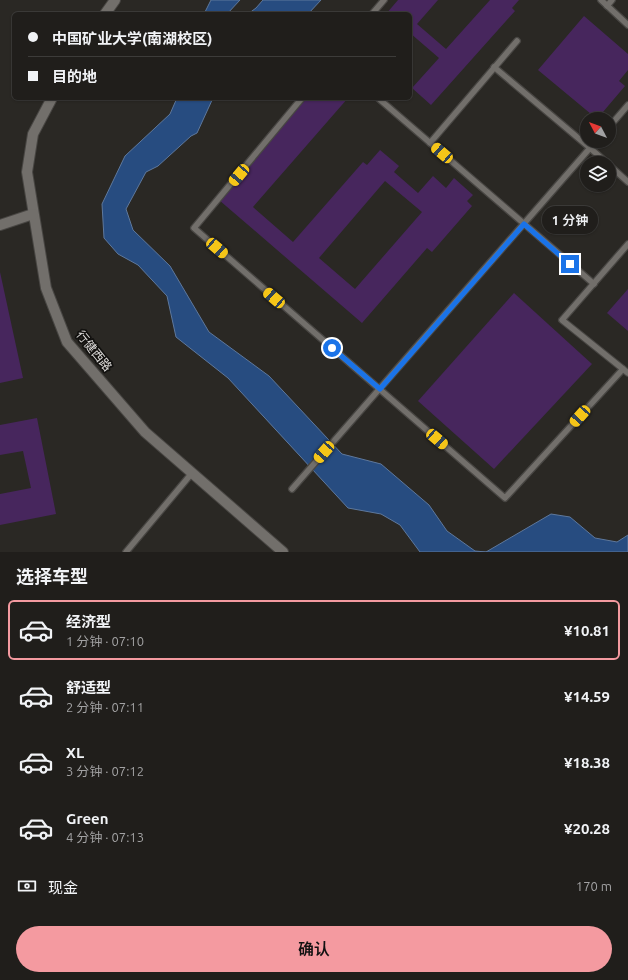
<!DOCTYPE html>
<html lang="zh">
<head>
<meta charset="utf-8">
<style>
  :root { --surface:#201e1b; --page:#2d2b28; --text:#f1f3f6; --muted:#a2a2a3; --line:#3d3c3a; --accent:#f49aa0 }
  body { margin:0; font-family:Ubuntu,"Noto Sans SC",sans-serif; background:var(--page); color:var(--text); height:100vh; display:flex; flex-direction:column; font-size:15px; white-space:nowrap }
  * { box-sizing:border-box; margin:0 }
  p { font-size:13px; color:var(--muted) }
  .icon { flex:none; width:22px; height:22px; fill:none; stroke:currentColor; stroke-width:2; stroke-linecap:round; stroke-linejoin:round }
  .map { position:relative; height:552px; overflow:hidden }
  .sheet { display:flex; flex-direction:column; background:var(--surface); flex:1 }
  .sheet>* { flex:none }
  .hud { position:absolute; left:12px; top:12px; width:400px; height:88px; border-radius:6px; box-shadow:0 1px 3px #0004,0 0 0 1px var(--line); display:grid; align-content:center; height:88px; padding:0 16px; background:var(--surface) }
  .needle { width:26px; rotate:311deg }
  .controls { position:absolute; left:580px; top:112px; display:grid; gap:8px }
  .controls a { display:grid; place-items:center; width:36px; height:36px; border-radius:50%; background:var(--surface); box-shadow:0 1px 3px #0004,0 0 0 1px var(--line); font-size:20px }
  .end { position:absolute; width:18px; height:18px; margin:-9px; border:5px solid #1a73e8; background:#fff; box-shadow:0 0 0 2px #fff }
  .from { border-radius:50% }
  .bubble { position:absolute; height:28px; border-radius:14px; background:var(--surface); box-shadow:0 1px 3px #0004,0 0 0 1px var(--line); font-size:13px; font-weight:600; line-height:28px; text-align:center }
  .car { position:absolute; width:12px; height:24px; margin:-12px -6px; border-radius:5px; box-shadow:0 0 3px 1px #0007; background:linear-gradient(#f5c518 24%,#345 0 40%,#f5c518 0 76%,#345 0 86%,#f5c518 0) }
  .hud b { display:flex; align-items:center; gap:14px; height:38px; font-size:15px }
  .hud b+b { border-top:1px solid var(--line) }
  .hud i { width:10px; height:10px; background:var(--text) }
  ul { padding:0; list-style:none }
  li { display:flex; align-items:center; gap:12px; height:60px; margin:0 8px 6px; padding:0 8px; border:2px solid transparent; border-radius:6px }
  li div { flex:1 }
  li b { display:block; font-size:15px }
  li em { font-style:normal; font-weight:600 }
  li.current { border-color:var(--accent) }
  li>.icon { width:36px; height:36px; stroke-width:1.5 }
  h2 { padding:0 16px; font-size:18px; line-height:48px }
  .pay { display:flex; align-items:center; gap:10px; height:44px; padding:0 16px; font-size:15px }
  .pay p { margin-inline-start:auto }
  .primary-button { display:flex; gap:8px; margin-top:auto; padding:8px 16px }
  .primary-button a { flex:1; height:46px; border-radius:24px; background:var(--accent); color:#111; font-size:16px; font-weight:600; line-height:46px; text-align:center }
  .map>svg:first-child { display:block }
  .water { fill:#274c80; stroke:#5e789c }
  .building { fill:#47265d; fill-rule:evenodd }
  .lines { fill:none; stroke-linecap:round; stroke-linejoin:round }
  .lane-casing { stroke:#484643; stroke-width:8 }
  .street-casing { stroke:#484643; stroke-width:12 }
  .lane { stroke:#726f6b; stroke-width:5.5 }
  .street { stroke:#726f6b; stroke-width:10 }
  .route { stroke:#1a73e8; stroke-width:5 }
  .labels { text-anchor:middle; stroke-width:3.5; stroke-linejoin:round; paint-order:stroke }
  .street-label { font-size:12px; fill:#e0dedc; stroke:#12110f }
</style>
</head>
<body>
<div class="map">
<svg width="628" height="552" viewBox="0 0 628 552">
  <rect width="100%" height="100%" fill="#2a2824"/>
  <g class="water">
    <path d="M211 0H240L227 14H204Z"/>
    <path d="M263 0H321L308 14H248L256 8Z"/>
    <path d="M177 98H213L197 133 191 136 158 166 146 172 126 209 133 230 170 266 209 332 269 376 342 454 381 464 429 505 447 531 475 551 486 552 551 514 570 517 595 538 617 542 628 535V552H420L400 525 381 514 348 508 228 378 176 337 167 296 138 265 118 254 104 238 102 204 125 156 170 114Z"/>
  </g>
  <g class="building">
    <path d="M398 0H438L417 24 446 49 490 0H519L512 8 515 11 431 105 412 88 439 58 410 33V14H386Z"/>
    <path d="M584 16 628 54V70L619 81 625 86 597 119 538 70Z"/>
    <path d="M307 98H348L253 207 293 242 363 162 367 165 380 150 399 166 394 172 418 193 433 176 446 188 454 178 473 195 467 201 472 206 432 252 427 248 362 323 219 200ZM385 181 422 212 355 289 319 258Z"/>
    <path d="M0 272 23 378 0 383Z"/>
    <path d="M628 289V331L607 313Z"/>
    <path d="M514 293 592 364 494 469 418 401Z"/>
    <path d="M37 418 56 514 0 525V494L31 488 23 451 0 455V425Z"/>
  </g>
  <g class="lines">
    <defs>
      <g id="lane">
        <path d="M601 0 628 25"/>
        <path d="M607 6 612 0"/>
        <path d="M372 14 384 0"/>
        <path d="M302 98 194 228 505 498 623 369 562 320 628 244"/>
        <path d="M378 98 594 284"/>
        <path d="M609 127 628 105"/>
        <path d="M596 141 590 148 607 163"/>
        <path d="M430 143 517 41"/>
        <path d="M609 165 628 182"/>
        <path d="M623 369 628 373"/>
        <path d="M292 489 590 148 494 67"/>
        <path d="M126 552 192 473"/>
      </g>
      <g id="street">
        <path d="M105 14 115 0"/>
        <path d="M52 98 33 134 27 172 46 288 67 342 145 432 283 552"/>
        <path d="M0 225 33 214"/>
      </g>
    </defs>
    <use href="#lane" class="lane-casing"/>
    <use href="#street" class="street-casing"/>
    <use href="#lane" class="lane"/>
    <use href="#street" class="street"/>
  </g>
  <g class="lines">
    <path class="route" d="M332 348 380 389 524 224 570 264"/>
  </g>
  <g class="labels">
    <g class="street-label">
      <text transform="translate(94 351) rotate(51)" y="4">行健西路</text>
    </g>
  </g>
</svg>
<div class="controls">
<a><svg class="needle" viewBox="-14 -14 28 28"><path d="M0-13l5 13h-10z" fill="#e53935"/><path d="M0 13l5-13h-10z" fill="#a2a2a3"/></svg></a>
<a><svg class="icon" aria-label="layers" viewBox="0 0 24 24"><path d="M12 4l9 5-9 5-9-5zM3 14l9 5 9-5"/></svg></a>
</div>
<i class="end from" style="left:332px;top:348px"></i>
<i class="end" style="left:570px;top:264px"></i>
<div class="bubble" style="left:542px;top:206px;width:56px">1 分钟</div>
<i class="car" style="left:442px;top:153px;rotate:311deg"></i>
<i class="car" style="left:239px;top:175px;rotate:220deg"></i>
<i class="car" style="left:217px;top:248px;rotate:131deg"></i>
<i class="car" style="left:274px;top:298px;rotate:311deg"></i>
<i class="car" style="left:580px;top:416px;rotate:222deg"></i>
<i class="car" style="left:437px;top:439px;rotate:131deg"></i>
<i class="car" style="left:324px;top:452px;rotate:221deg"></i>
<div class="hud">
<b><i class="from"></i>中国矿业大学(南湖校区)</b>
<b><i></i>目的地</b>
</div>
</div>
<section class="sheet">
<h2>选择车型</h2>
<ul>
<li class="current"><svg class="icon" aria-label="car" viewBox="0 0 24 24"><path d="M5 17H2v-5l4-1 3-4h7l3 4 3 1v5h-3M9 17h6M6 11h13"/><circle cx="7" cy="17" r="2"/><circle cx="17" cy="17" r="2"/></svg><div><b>经济型</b><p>1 分钟 · 07:10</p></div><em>¥10.81</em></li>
<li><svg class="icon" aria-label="car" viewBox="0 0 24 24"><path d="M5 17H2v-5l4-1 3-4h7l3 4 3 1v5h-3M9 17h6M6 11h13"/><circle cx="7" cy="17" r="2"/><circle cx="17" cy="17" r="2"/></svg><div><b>舒适型</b><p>2 分钟 · 07:11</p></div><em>¥14.59</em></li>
<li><svg class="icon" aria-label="car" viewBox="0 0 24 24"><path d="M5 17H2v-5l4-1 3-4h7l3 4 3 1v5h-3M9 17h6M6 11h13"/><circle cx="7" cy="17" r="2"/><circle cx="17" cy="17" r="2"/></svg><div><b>XL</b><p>3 分钟 · 07:12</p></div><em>¥18.38</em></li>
<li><svg class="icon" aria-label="car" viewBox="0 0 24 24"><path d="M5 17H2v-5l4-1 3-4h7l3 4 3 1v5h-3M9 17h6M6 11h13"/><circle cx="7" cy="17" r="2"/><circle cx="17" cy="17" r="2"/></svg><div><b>Green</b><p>4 分钟 · 07:13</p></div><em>¥20.28</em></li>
</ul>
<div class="pay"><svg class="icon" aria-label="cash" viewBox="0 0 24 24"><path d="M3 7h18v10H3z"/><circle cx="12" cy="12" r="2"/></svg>现金<p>170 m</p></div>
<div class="primary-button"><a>确认</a></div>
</section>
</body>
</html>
